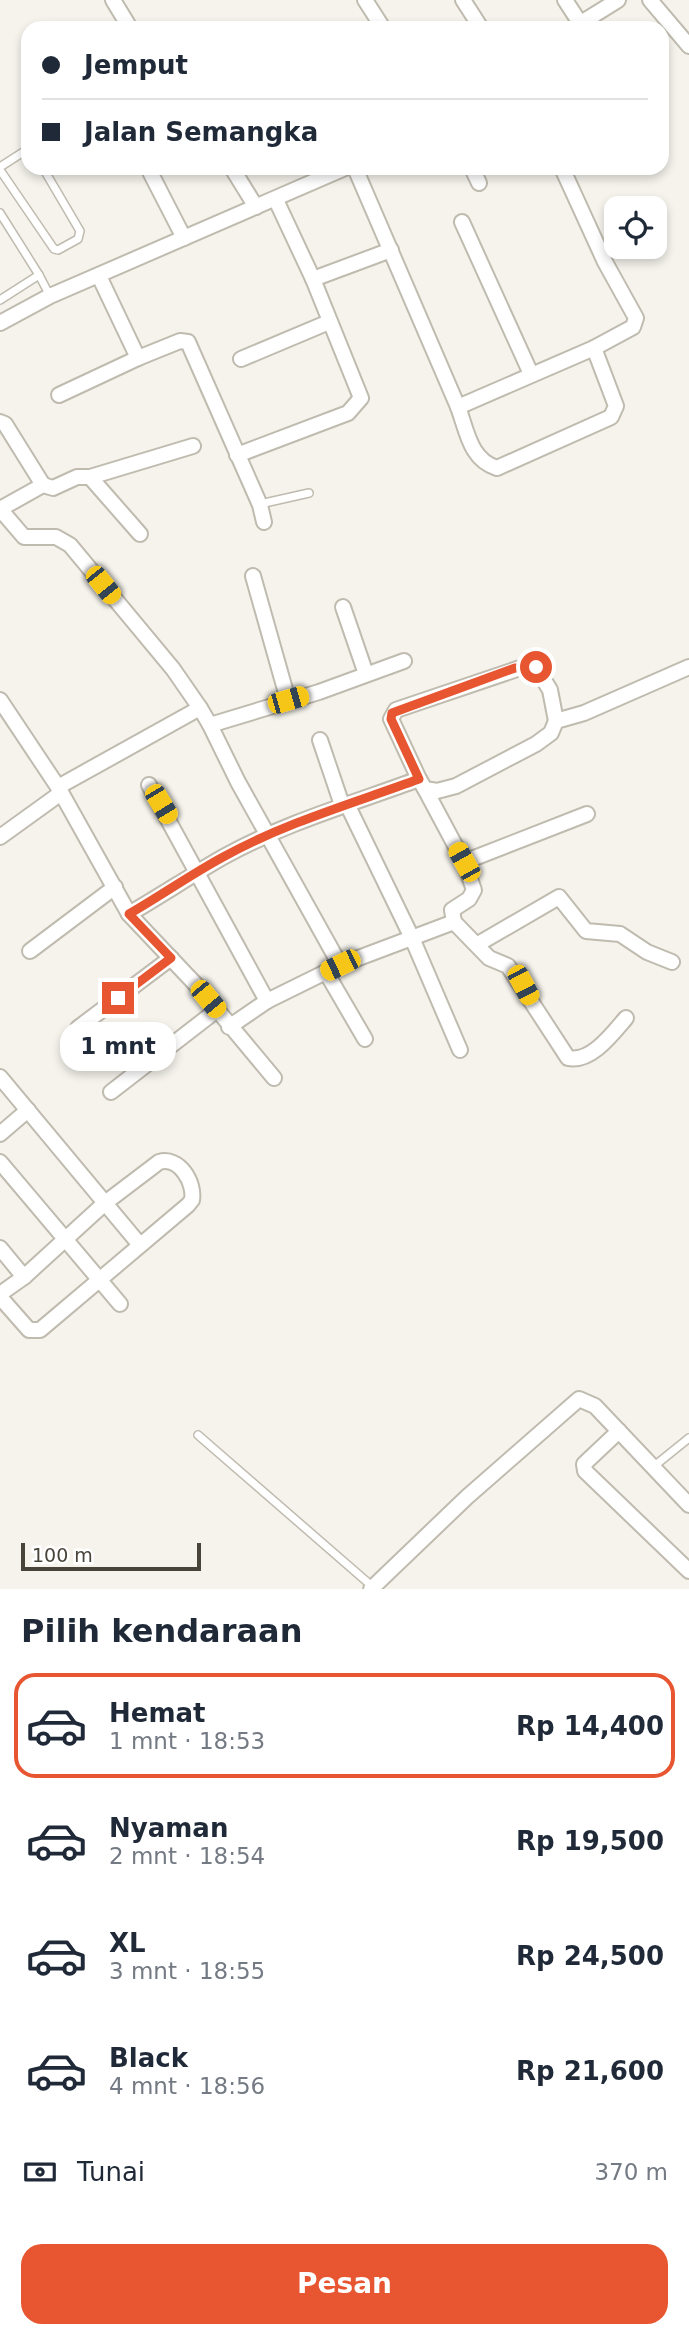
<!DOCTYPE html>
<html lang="id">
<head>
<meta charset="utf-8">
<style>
  :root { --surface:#fff; --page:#f6f6f7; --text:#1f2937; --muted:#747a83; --line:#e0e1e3; --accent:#e75631 }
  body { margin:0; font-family:"DejaVu Sans",sans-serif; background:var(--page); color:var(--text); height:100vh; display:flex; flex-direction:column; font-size:26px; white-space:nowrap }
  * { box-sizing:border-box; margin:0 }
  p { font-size:23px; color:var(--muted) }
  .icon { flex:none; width:38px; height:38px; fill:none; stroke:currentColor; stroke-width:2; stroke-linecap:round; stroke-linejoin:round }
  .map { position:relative; height:1589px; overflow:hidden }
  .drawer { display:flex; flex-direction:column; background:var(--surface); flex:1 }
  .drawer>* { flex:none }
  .hud { position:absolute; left:21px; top:21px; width:648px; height:154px; border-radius:21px; box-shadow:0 4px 10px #0003; display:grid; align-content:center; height:154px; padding:0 21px; background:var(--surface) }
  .buttons { position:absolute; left:604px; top:196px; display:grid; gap:14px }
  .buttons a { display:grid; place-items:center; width:63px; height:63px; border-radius:14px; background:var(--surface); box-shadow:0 4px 10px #0003; font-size:35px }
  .scale { position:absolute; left:21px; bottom:18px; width:180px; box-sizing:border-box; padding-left:7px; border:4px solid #49443a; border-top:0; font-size:19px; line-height:24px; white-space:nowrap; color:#49443a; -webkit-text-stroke:5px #fff; paint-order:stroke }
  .end { position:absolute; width:32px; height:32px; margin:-16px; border:9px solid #e75631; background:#fff; box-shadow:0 0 0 4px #fff }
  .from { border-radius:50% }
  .bubble { position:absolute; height:49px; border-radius:21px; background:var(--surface); box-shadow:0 4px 10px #0003; font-size:23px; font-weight:700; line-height:49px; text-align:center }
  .car { position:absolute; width:21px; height:42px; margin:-21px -10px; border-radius:9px; box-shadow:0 0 5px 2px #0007; background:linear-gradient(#f5c518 24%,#345 0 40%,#f5c518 0 76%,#345 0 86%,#f5c518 0) }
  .hud b { display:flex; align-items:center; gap:24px; height:66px; font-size:26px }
  .hud b+b { border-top:2px solid var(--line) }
  .hud i { width:18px; height:18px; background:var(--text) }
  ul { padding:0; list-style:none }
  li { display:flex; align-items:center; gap:21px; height:105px; margin:0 14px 10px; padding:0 7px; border:4px solid transparent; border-radius:21px }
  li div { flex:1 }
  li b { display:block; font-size:26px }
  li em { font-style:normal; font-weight:700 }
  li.active { border-color:var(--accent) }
  li>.icon { width:63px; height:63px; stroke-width:1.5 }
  h2 { padding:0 21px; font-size:32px; line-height:84px }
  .pay { display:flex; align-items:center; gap:18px; height:77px; padding:0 21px; font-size:26px }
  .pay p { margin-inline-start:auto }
  .button { display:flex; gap:14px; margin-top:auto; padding:14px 21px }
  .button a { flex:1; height:80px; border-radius:21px; background:var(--accent); color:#fff; font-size:28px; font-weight:700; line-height:80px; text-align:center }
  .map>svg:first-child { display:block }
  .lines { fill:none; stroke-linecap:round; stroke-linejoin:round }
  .service-casing { stroke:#c0bbaf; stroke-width:10 }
  .minor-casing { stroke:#c0bbaf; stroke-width:18 }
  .service { stroke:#fff; stroke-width:7 }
  .minor { stroke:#fff; stroke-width:14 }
  .route { stroke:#e75631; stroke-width:9 }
</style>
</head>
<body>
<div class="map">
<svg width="689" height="1589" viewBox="0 0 689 1589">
  <rect width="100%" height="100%" fill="#f5f3ec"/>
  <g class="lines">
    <defs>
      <g id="service">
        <path d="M0 167 28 149"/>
        <path d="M0 170 54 249 58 250 78 239 80 231 43 168"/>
        <path d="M0 213 39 275"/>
        <path d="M0 300 39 275 50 296"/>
        <path d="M260 504 309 493"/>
        <path d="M198 1435 373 1587"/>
        <path d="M653 1467 689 1438"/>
      </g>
      <g id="minor">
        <path d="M113 0 130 28"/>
        <path d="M365 0 383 28"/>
        <path d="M463 0 481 28"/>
        <path d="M565 0 580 23"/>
        <path d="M650 0 689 46"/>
        <path d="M573 28 618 0"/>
        <path d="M148 168 184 238"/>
        <path d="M232 168 256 207"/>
        <path d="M355 168 458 407 594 348 633 327 636 318 605 262 562 168"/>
        <path d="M472 168 479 183"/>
        <path d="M462 222 531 374"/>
        <path d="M99 276 138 358 180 341 188 342 260 505 264 522"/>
        <path d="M313 279 391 250"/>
        <path d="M0 323 50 296 345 168"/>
        <path d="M241 359 329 322"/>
        <path d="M59 395 138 358"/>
        <path d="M458 407C467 431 470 460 497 468L611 417 616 406 594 348"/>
        <path d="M0 422 5 424 43 485"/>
        <path d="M237 455 348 413 361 398 313 279 276 200"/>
        <path d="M90 477 140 534"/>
        <path d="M0 509 24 537H56L70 545 173 669 200 708"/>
        <path d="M0 509 43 485 53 488 77 477H90L193 446"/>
        <path d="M253 576 288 700"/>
        <path d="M343 607 366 674"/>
        <path d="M0 700 58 787 129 914 199 988 274 1078"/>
        <path d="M210 725 238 782 340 965"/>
        <path d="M320 740 342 805"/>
        <path d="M419 779 391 719 396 710 526 666 536 667 550 690 556 721"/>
        <path d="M149 785 267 1001"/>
        <path d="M58 787 200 708 210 725 319 692 404 661"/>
        <path d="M425 789 464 862 474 890 469 899 452 910 454 922"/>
        <path d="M347 804 412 938 460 1050"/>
        <path d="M0 837 61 793"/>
        <path d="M464 862 587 814"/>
        <path d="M129 914C162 895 193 874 225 856 287 822 354 803 419 779L425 789 437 791 456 786 536 744 551 733 556 721 584 713 689 667"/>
        <path d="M478 944 559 897 586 931 620 934 647 952 672 962"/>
        <path d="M30 951 115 887"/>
        <path d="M326 972 365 1039"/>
        <path d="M229 1027 267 1001 340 965 454 922 489 958 508 966 568 1058C591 1063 613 1033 626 1018"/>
        <path d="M78 1028 171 958"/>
        <path d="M0 1077 140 1245"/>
        <path d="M111 1092 217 1010"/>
        <path d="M0 1134 28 1110"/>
        <path d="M0 1162 120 1304"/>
        <path d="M0 1248 24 1277 105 1203 159 1162C179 1156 195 1182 192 1200L188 1205 40 1330H29L0 1297"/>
        <path d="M0 1294 24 1277"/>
        <path d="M619 1431 584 1464 585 1471 689 1571"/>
        <path d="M371 1589 467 1497 579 1399 595 1406 689 1505"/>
      </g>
    </defs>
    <use href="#service" class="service-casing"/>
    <use href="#minor" class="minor-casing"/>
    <use href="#service" class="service"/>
    <use href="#minor" class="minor"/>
  </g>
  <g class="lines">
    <path class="route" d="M118 998 171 958 129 914C162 895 193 873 225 856 287 822 354 803 419 779L391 719 392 713 515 668 536 667"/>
  </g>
</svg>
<div class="buttons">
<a><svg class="icon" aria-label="locate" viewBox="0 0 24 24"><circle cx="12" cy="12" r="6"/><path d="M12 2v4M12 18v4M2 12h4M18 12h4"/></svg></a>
</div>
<div class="scale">100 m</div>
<i class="end from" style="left:536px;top:667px"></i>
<i class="end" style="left:118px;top:998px"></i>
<div class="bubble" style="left:60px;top:1022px;width:116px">1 mnt</div>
<i class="car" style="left:103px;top:585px;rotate:141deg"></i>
<i class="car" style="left:288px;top:700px;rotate:74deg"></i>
<i class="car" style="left:161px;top:804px;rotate:149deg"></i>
<i class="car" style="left:464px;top:862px;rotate:331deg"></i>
<i class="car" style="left:340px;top:965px;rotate:244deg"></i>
<i class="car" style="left:523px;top:985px;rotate:152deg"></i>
<i class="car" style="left:208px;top:999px;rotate:140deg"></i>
<div class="hud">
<b><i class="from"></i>Jemput</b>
<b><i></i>Jalan Semangka</b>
</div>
</div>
<section class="drawer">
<h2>Pilih kendaraan</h2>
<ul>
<li class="active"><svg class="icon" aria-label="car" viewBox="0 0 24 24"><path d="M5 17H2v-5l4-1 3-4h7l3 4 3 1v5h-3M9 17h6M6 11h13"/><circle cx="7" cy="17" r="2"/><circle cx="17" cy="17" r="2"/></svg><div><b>Hemat</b><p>1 mnt · 18:53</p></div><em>Rp 14,400</em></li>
<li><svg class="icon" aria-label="car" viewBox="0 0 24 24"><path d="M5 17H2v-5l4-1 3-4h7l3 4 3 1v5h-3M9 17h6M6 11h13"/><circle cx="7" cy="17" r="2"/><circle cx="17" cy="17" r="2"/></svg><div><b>Nyaman</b><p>2 mnt · 18:54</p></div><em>Rp 19,500</em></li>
<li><svg class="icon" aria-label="car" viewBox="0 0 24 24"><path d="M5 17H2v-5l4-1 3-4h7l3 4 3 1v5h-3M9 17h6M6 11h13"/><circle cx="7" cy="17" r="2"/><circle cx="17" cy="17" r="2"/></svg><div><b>XL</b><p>3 mnt · 18:55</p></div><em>Rp 24,500</em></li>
<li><svg class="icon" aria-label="car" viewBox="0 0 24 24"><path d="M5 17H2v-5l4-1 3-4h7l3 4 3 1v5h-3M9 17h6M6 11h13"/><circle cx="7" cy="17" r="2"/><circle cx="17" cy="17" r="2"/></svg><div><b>Black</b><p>4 mnt · 18:56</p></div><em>Rp 21,600</em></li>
</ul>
<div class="pay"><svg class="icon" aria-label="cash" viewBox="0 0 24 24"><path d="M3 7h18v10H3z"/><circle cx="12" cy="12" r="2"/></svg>Tunai<p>370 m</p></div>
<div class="button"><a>Pesan</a></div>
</section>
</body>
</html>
